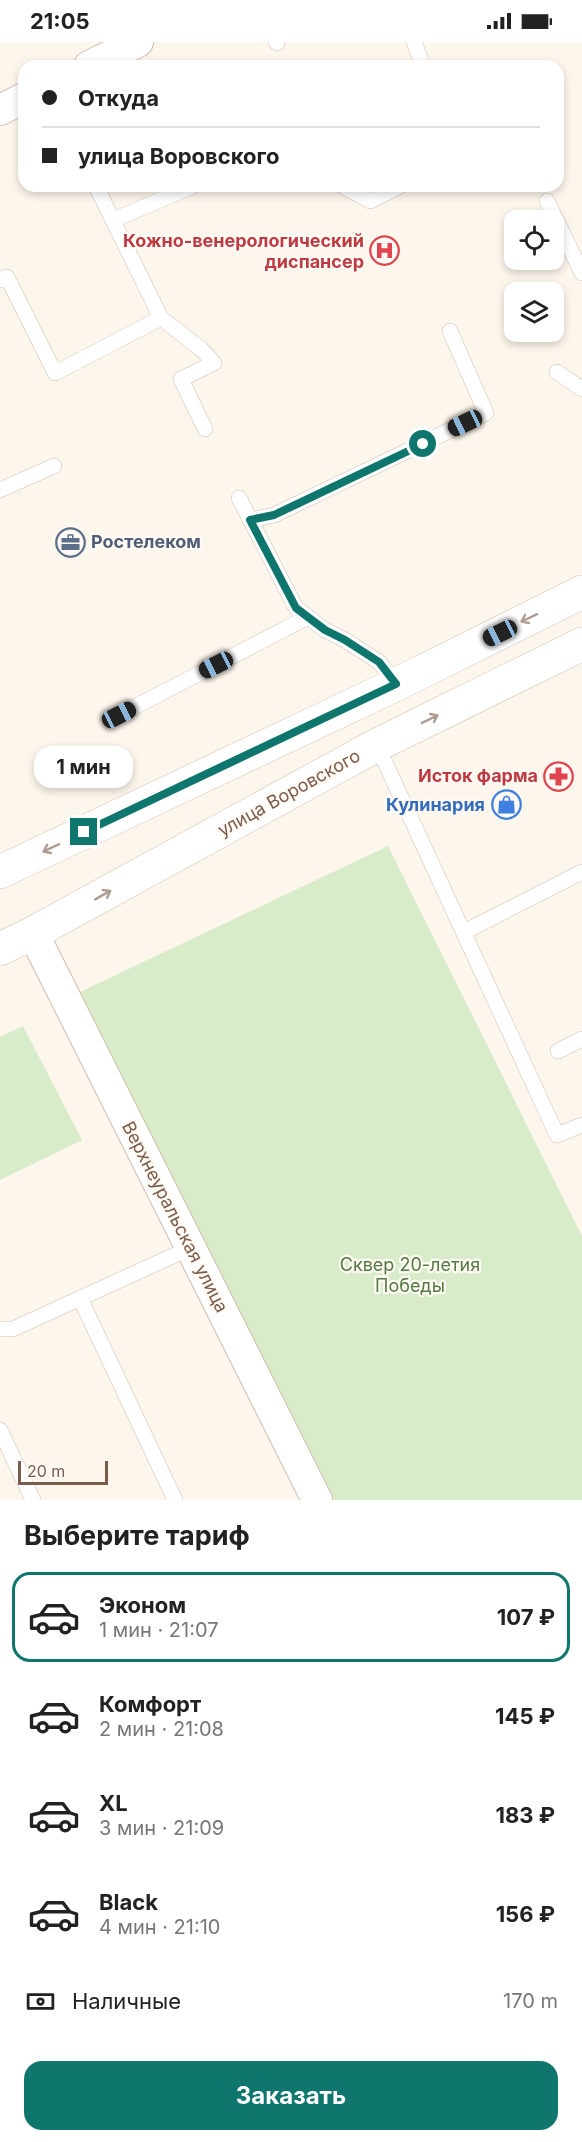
<!DOCTYPE html>
<html lang="ru">
<head>
<meta charset="utf-8">
<style>
  :root { --surface:#fff; --page:#f2f2f2; --text:#222; --muted:#767676; --line:#e0e0e0; --accent:#0f766e }
  body { margin:0; font-family:Inter,sans-serif; background:var(--page); color:var(--text); height:100vh; display:flex; flex-direction:column; font-size:22px; white-space:nowrap }
  * { box-sizing:border-box; margin:0 }
  p { font-size:20px; color:var(--muted) }
  .icon { flex:none; width:33px; height:33px; fill:none; stroke:currentColor; stroke-width:2; stroke-linecap:round; stroke-linejoin:round }
  .map { position:relative; height:1458px; overflow:hidden }
  .panel { display:flex; flex-direction:column; background:var(--surface); flex:1 }
  .panel>* { flex:none }
  .hud { position:absolute; left:18px; top:18px; width:546px; height:132px; border-radius:18px; box-shadow:0 3px 9px #0003; display:grid; align-content:center; height:132px; padding:0 24px; background:var(--surface) }
  .fabs { position:absolute; left:504px; top:168px; display:grid; gap:12px }
  .fabs a { display:grid; place-items:center; width:60px; height:60px; border-radius:12px; background:var(--surface); box-shadow:0 3px 9px #0003; font-size:30px }
  .scale { position:absolute; left:18px; bottom:15px; width:90px; box-sizing:border-box; padding-left:6px; border:3px solid #7a5c4d; border-top:0; font-size:16px; line-height:21px; white-space:nowrap; color:#7a5c4d; -webkit-text-stroke:4px #fffaf3; paint-order:stroke }
  .end { position:absolute; width:27px; height:27px; margin:-14px; border:8px solid #0f766e; background:#fff; box-shadow:0 0 0 3px #fff }
  .from { border-radius:50% }
  .bubble { position:absolute; height:42px; border-radius:18px; background:var(--surface); box-shadow:0 3px 9px #0003; font-size:20px; font-weight:700; line-height:42px; text-align:center }
  .car { position:absolute; width:18px; height:36px; margin:-18px -9px; border-radius:8px; box-shadow:0 0 4px 2px #0007; background:linear-gradient(#222 24%,#8ab4d8 0 40%,#222 0 76%,#8ab4d8 0 86%,#222 0) }
  .hud b { display:flex; align-items:center; gap:21px; height:57px; font-size:22px }
  .hud b+b { border-top:2px solid var(--line) }
  .hud i { width:15px; height:15px; background:var(--text) }
  ul { padding:0; list-style:none }
  li { display:flex; align-items:center; gap:18px; height:90px; margin:0 12px 9px; padding:0 12px; border:3px solid transparent; border-radius:18px }
  li div { flex:1 }
  li b { display:block; font-size:22px }
  li em { font-style:normal; font-weight:700 }
  li.current { border-color:var(--accent) }
  li>.icon { width:54px; height:54px; stroke-width:1.5 }
  h2 { padding:0 24px; font-size:27px; line-height:72px }
  .pay { display:flex; align-items:center; gap:15px; height:66px; padding:0 24px; font-size:22px }
  .pay p { margin-inline-start:auto }
  .primary-button { display:flex; gap:12px; margin-top:auto; padding:12px 24px }
  .primary-button a { flex:1; height:69px; border-radius:18px; background:var(--accent); color:#fff; font-size:24px; font-weight:700; line-height:69px; text-align:center }
  .status { display:flex; justify-content:space-between; align-items:center; height:42px; padding:0 30px; background:var(--surface); direction:ltr }
  .status svg { height:16px; fill:currentColor }
  .map>svg:first-child { display:block }
  .green { fill:#d8ecc9 }
  .lines { fill:none; stroke-linecap:round; stroke-linejoin:round }
  .lane-casing { stroke:#d1beb0; stroke-width:16 }
  .street-casing { stroke:#d1beb0; stroke-width:32 }
  .secondary-casing { stroke:#d6c0b0; stroke-width:34 }
  .lane { stroke:#fff; stroke-width:15 }
  .street { stroke:#fff; stroke-width:30 }
  .secondary { stroke:#fff; stroke-width:33 }
  .oneway { stroke:#af9d94 }
  .route { stroke:#0f766e; stroke-width:8 }
  .labels { text-anchor:middle; stroke-width:4.5; stroke-linejoin:round; paint-order:stroke }
  .health-label { font-size:18px; font-weight:bold; fill:#be3a42; stroke:#fffaf3; text-anchor:end }
  .service-label { font-size:18px; font-weight:bold; fill:#4e5e75; stroke:#fffaf3; text-anchor:start }
  .street-label { font-size:18px; fill:#7a5c4d; stroke:#fffaf3 }
  .shop-label { font-size:18px; font-weight:bold; fill:#366cbe; stroke:#fffaf3; text-anchor:end }
  .park-label { font-size:18px; fill:#537a41; stroke:#fffaf3 }
</style>
</head>
<body>
<div class="status"><b>21:05</b><svg viewBox="0 0 49 12"><path d="M0 12V9h3v3zM5 12V6h3v6zM10 12V3h3v9zM15 12V0h3v12zM26 1h20v11H26zM47 4h2v5h-2z"/></svg></div>
<div class="map">
<svg width="582" height="1458" viewBox="0 0 582 1458">
  <rect width="100%" height="100%" fill="#fdf6ec"/>
  <g class="green">
    <path d="M388 804 582 1194V1458H329L78 951Z"/>
    <path d="M23 984 82 1098 0 1138V995Z"/>
  </g>
  <g class="lines">
    <defs>
      <g id="lane">
        <path d="M276 0 277 1"/>
        <path d="M414 0 423 24"/>
        <path d="M342 144 370 159 400 144"/>
        <path d="M547 159 582 231"/>
        <path d="M113 178 193 144"/>
        <path d="M0 238 7 235 55 331 161 276 96 144"/>
        <path d="M161 276 201 307 214 321 181 337 205 387"/>
        <path d="M557 330 582 347"/>
        <path d="M0 448 54 424"/>
        <path d="M239 456 296 566 325 588 345 598 379 620 397 642"/>
        <path d="M251 478 274 473 486 371 450 289"/>
        <path d="M119 673 308 575"/>
        <path d="M377 703 557 1093 582 1083"/>
        <path d="M464 890 582 830"/>
        <path d="M558 1009 582 997"/>
        <path d="M80 1256 175 1458"/>
        <path d="M0 1287H13L190 1206"/>
        <path d="M0 1388 33 1458"/>
      </g>
      <g id="street">
        <path d="M89 24 138 0"/>
        <path d="M0 68 24 56"/>
        <path d="M33 891 317 1458"/>
      </g>
      <g id="secondary">
        <path d="M0 830 397 642 582 550"/>
        <path d="M0 907 33 891 377 703 582 602"/>
      </g>
    </defs>
    <use href="#lane" class="lane-casing"/>
    <use href="#street" class="street-casing"/>
    <use href="#secondary" class="secondary-casing"/>
    <use href="#lane" class="lane"/>
    <use href="#street" class="street"/>
    <use href="#secondary" class="secondary"/>
  </g>
  <defs><path id="oneway-shaft" d="M-6 0H5M1.5-3L5.5 0L1.5 3" fill="none" stroke-width="1.6" stroke-linecap="round" stroke-linejoin="round" transform="scale(1.5)"/></defs>
  <g class="oneway">
    <use href="#oneway-shaft" transform="translate(529 576) rotate(154)"/>
    <use href="#oneway-shaft" transform="translate(430 677) rotate(-26)"/>
    <use href="#oneway-shaft" transform="translate(51 806) rotate(155)"/>
    <use href="#oneway-shaft" transform="translate(103 853) rotate(-29)"/>
  </g>
  <g class="lines">
    <path class="route" d="M84 790 396 642 379 620 345 598 325 588 296 566 250 478 274 473 423 402"/>
  </g>
  <defs>
    <symbol id="hospital-ring" viewBox="-11 -11 22 22"><circle r="9.5" fill="#fffaf3" stroke="#e0444e" stroke-width="1.5"/><path d="M-5-5h3v3.5h4V-5h3V5h-3V1.5h-4V5h-3Z" fill="#e0444e"/></symbol>
    <symbol id="office-ring" viewBox="-11 -11 22 22"><circle r="9.5" fill="#fffaf3" stroke="#5c6f8a" stroke-width="1.5"/><path d="M-6-3h4V-5.5h4V-3h4V5H-6ZM-1-4.5V-3h2v-1.5ZM-6 0V1H6V0Z" fill="#5c6f8a"/></symbol>
    <symbol id="pharmacy-ring" viewBox="-11 -11 22 22"><circle r="9.5" fill="#fffaf3" stroke="#e0444e" stroke-width="1.5"/><path d="M-2-6h4v4h4v4h-4v4h-4v-4h-4v-4h4Z" fill="#e0444e"/></symbol>
    <symbol id="shop-ring" viewBox="-11 -11 22 22"><circle r="9.5" fill="#fffaf3" stroke="#3f7fe0" stroke-width="1.5"/><path d="M-5-2.5h2.3a2.7 3.5 0 0 1 5.4 0H5L5.5 6h-11ZM-1.5-2.5h3a1.5 2.3 0 0 0-3 0Z" fill="#3f7fe0"/></symbol>
  </defs>
  <g fill-rule="evenodd">
    <use href="#hospital-ring" x="368" y="192" width="33" height="33"/>
    <use href="#office-ring" x="54" y="484" width="33" height="33"/>
    <use href="#pharmacy-ring" x="542" y="718" width="33" height="33"/>
    <use href="#shop-ring" x="490" y="746" width="33" height="33"/>
  </g>
  <g class="labels">
    <g class="health-label">
      <text x="364" y="205">Кожно-венерологический<tspan x="364" dy="21">диспансер</tspan></text>
      <text x="538" y="740">Исток фарма</text>
    </g>
    <g class="service-label">
      <text x="91" y="506">Ростелеком</text>
    </g>
    <g class="street-label">
      <text transform="translate(289 751) rotate(-29)" y="6">улица Воровского</text>
      <text transform="translate(175 1175) rotate(63)" y="6">Верхнеуральская улица</text>
    </g>
    <g class="shop-label">
      <text x="485" y="769">Кулинария</text>
    </g>
    <g class="park-label">
      <text x="410" y="1229">Сквер 20-летия<tspan x="410" dy="21">Победы</tspan></text>
    </g>
  </g>
</svg>
<div class="fabs">
<a><svg class="icon" aria-label="locate" viewBox="0 0 24 24"><circle cx="12" cy="12" r="6"/><path d="M12 2v4M12 18v4M2 12h4M18 12h4"/></svg></a>
<a><svg class="icon" aria-label="layers" viewBox="0 0 24 24"><path d="M12 4l9 5-9 5-9-5zM3 14l9 5 9-5"/></svg></a>
</div>
<div class="scale">20 m</div>
<i class="end from" style="left:423px;top:402px"></i>
<i class="end" style="left:84px;top:790px"></i>
<div class="bubble" style="left:34px;top:704px;width:99px">1 мин</div>
<i class="car" style="left:465px;top:381px;rotate:245deg"></i>
<i class="car" style="left:500px;top:591px;rotate:244deg"></i>
<i class="car" style="left:216px;top:623px;rotate:243deg"></i>
<i class="car" style="left:119px;top:673px;rotate:63deg"></i>
<div class="hud">
<b><i class="from"></i>Откуда</b>
<b><i></i>улица Воровского</b>
</div>
</div>
<section class="panel">
<h2>Выберите тариф</h2>
<ul>
<li class="current"><svg class="icon" aria-label="car" viewBox="0 0 24 24"><path d="M5 17H2v-5l4-1 3-4h7l3 4 3 1v5h-3M9 17h6M6 11h13"/><circle cx="7" cy="17" r="2"/><circle cx="17" cy="17" r="2"/></svg><div><b>Эконом</b><p>1 мин · 21:07</p></div><em>107 ₽</em></li>
<li><svg class="icon" aria-label="car" viewBox="0 0 24 24"><path d="M5 17H2v-5l4-1 3-4h7l3 4 3 1v5h-3M9 17h6M6 11h13"/><circle cx="7" cy="17" r="2"/><circle cx="17" cy="17" r="2"/></svg><div><b>Комфорт</b><p>2 мин · 21:08</p></div><em>145 ₽</em></li>
<li><svg class="icon" aria-label="car" viewBox="0 0 24 24"><path d="M5 17H2v-5l4-1 3-4h7l3 4 3 1v5h-3M9 17h6M6 11h13"/><circle cx="7" cy="17" r="2"/><circle cx="17" cy="17" r="2"/></svg><div><b>XL</b><p>3 мин · 21:09</p></div><em>183 ₽</em></li>
<li><svg class="icon" aria-label="car" viewBox="0 0 24 24"><path d="M5 17H2v-5l4-1 3-4h7l3 4 3 1v5h-3M9 17h6M6 11h13"/><circle cx="7" cy="17" r="2"/><circle cx="17" cy="17" r="2"/></svg><div><b>Black</b><p>4 мин · 21:10</p></div><em>156 ₽</em></li>
</ul>
<div class="pay"><svg class="icon" aria-label="cash" viewBox="0 0 24 24"><path d="M3 7h18v10H3z"/><circle cx="12" cy="12" r="2"/></svg>Наличные<p>170 m</p></div>
<div class="primary-button"><a>Заказать</a></div>
</section>
</body>
</html>
